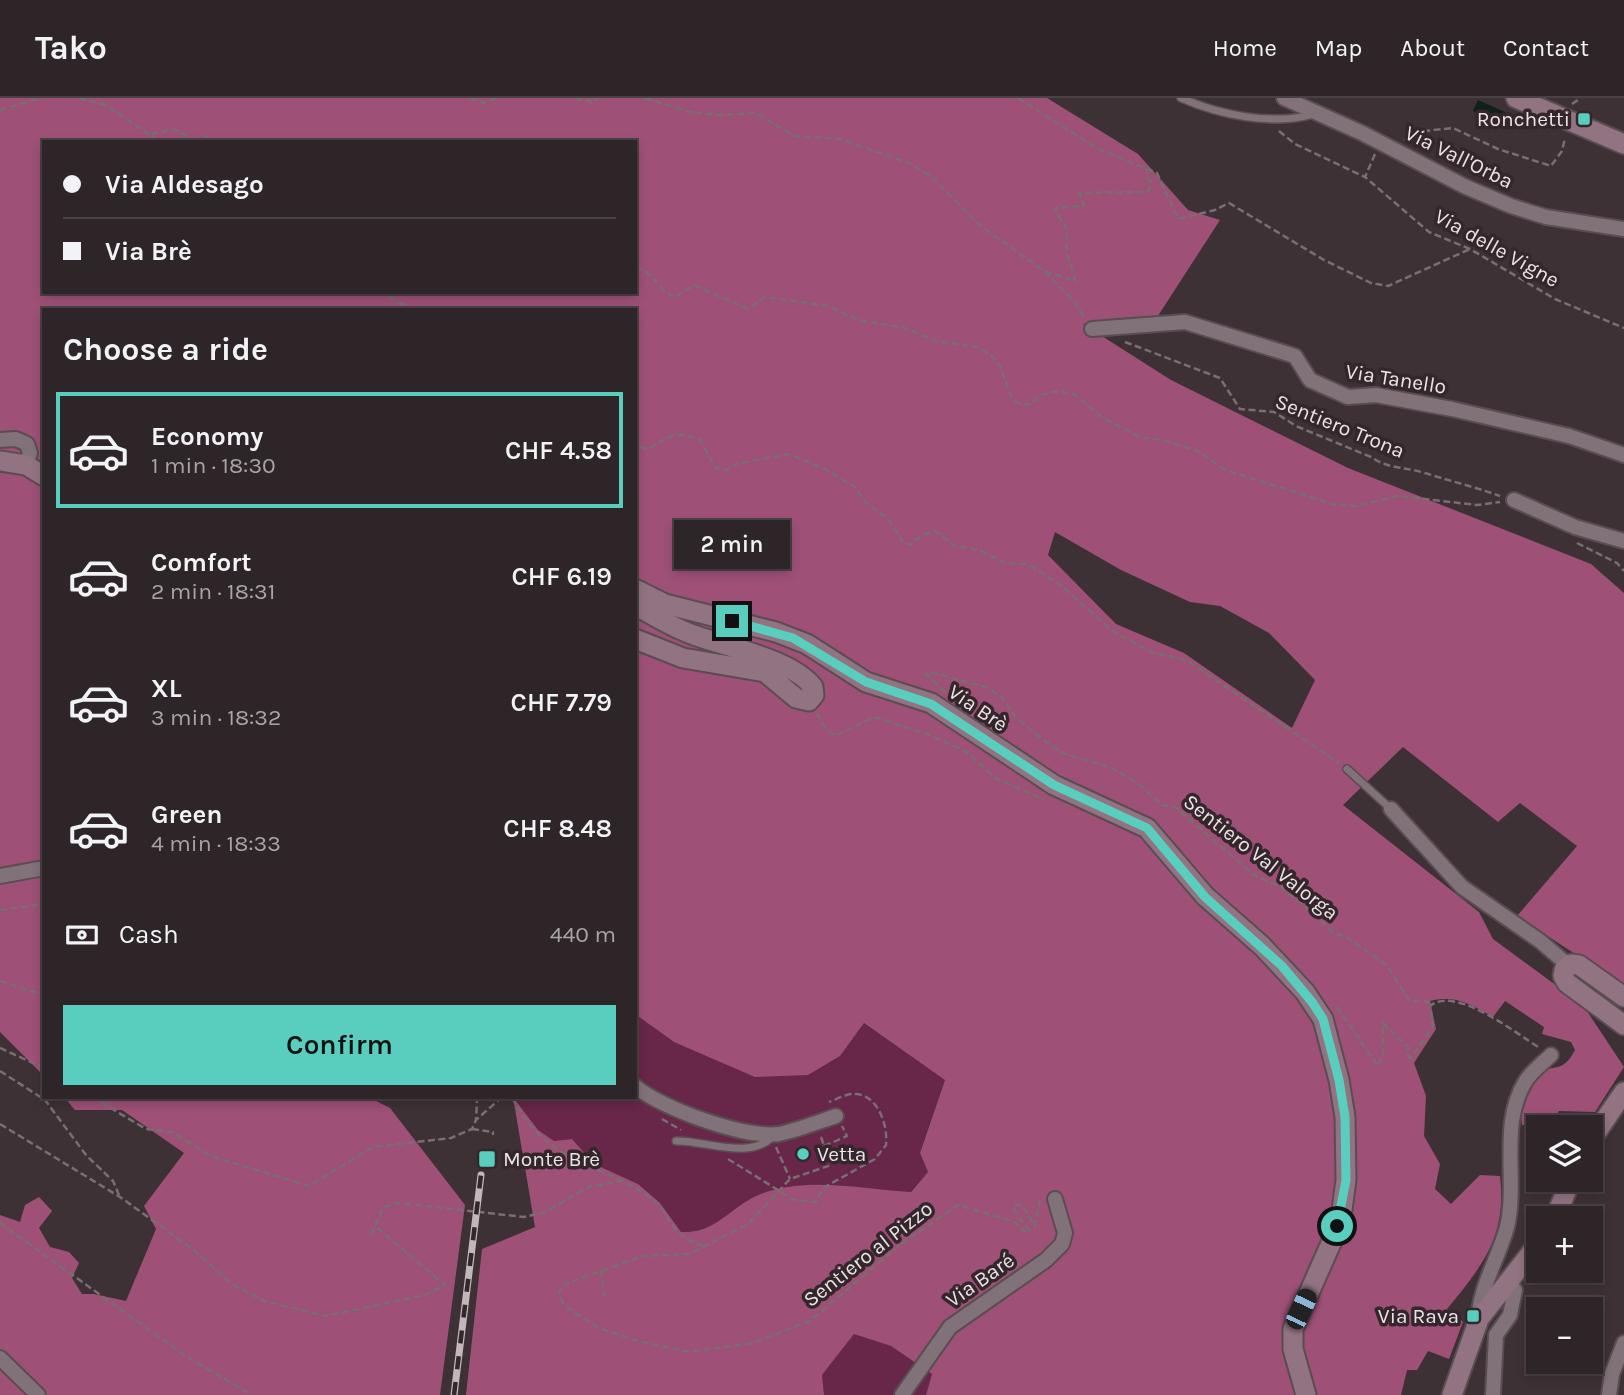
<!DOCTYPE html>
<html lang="en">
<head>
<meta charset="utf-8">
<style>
  :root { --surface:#2e2528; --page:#3a3134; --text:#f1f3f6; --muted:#a7a5a8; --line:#494245; --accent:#59cebe }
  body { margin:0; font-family:Karla,sans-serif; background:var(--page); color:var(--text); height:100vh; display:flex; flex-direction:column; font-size:26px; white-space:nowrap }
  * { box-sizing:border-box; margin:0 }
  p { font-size:23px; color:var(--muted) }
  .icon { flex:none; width:38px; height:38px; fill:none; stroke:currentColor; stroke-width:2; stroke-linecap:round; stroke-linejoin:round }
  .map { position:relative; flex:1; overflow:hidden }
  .details { position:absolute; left:42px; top:210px; width:595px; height:791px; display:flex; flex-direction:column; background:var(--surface); border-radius:0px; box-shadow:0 4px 10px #0003,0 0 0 2px var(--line) }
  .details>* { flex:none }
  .hud { position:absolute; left:42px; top:42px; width:595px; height:154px; border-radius:0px; box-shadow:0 4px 10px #0003,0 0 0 2px var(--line); display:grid; align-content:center; height:154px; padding:0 21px; background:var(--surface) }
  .controls { position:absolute; left:1526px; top:1017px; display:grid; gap:14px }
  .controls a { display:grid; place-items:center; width:77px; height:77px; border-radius:0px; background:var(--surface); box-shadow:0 4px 10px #0003,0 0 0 2px var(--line); font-size:35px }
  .end { position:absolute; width:32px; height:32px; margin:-16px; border:9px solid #59cebe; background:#111; box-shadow:0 0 0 4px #111 }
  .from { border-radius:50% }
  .bubble { position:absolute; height:49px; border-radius:0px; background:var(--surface); box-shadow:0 4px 10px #0003,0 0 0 2px var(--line); font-size:23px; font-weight:600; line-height:49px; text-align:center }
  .car { position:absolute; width:21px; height:42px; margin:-21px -10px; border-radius:9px; box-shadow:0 0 5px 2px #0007; background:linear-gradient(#222 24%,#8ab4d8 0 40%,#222 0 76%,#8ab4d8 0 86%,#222 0) }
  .hud b { display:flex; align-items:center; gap:24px; height:66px; font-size:26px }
  .hud b+b { border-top:2px solid var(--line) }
  .hud i { width:18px; height:18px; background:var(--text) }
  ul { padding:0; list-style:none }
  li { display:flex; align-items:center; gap:21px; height:116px; margin:0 14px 10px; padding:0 7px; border:4px solid transparent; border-radius:0px }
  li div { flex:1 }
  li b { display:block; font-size:26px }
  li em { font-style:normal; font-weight:600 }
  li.current { border-color:var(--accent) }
  li>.icon { width:63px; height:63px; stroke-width:1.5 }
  h2 { padding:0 21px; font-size:32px; line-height:84px }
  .pay { display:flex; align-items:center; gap:18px; height:77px; padding:0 21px; font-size:26px }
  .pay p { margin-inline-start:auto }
  .primary-button { display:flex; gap:14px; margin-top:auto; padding:14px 21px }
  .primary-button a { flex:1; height:80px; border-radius:0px; background:var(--accent); color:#111; font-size:28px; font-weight:600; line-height:80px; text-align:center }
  header { display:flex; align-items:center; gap:42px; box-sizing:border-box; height:98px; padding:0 35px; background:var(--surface); border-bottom:2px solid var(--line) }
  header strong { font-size:33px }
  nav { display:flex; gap:38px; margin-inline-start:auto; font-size:24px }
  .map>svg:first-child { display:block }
  .green { fill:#682649 }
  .forest { fill:#9e5077; fill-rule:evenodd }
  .water { fill:#10201d }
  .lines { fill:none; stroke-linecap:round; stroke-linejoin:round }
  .lane-casing { stroke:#594d52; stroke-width:10 }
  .street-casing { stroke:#594d52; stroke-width:18 }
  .secondary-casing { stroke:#594d52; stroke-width:23 }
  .path { stroke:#796e72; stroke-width:2.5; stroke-dasharray:7 3.5; stroke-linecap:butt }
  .lane { stroke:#817178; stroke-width:7 }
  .street { stroke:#817178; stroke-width:14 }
  .secondary { stroke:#927381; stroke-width:19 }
  .rail-casing { stroke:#c2b8bc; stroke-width:7 }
  .rail { stroke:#34272c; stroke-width:4.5; stroke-dasharray:13; stroke-linecap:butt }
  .route { stroke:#59cebe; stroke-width:9 }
  .poi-dot { fill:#59cebe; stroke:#34272c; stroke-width:2.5 }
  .labels { text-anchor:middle; stroke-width:7; stroke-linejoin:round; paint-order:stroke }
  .poi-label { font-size:21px; fill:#ece3e7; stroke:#34272c; text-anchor:end }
  .street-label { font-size:21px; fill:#ece3e7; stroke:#34272c }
</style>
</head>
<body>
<header>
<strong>Tako</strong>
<nav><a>Home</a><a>Map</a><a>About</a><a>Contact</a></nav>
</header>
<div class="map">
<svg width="1624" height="1297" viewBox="0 0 1624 1297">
  <rect width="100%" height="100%" fill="#3e3136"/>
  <g class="green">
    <path d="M635 916 674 944 840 958 863 925 945 981 920 1054 928 1074 910 1094C862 1091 802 1077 756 1098 728 1111 715 1136 681 1134L660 1105 638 1086 593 1066 572 1041 554 1044 538 1032 514 999H635Z"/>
    <path d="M854 1236 891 1248 932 1276 926 1297H824L822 1277Z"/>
  </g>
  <g class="forest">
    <path d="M0 0H1047L1138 56 1188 112 1220 122 1154 224 1083 226 1171 282 1348 370 1591 466 1624 495V888L1517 818 1577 748 1520 705 1498 724 1403 649 1343 707 1479 814 1493 841 1583 907 1624 969 1595 1014 1559 1013 1552 1025 1522 1027C1519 1004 1527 988 1543 971 1560 970 1567 968 1575 952L1571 944 1542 936 1544 929 1505 903 1493 919C1470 906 1456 897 1430 903L1436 931 1414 965 1426 998 1424 1038 1440 1066 1435 1091 1451 1106 1480 1077 1500 1078C1507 1138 1483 1167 1447 1211L1463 1224 1449 1261 1428 1253 1417 1272H1407L1401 1297H926L932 1276 891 1248 854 1236 822 1277 824 1297H466L482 1151 535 1129 513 999 538 1032 554 1043 572 1041 594 1066 638 1086 660 1105 681 1134C715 1136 728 1111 756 1098 802 1077 862 1091 911 1094L928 1074 920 1055 945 982 864 925 840 958 808 977 755 979 674 944 635 916V212H44V978L0 934ZM44 44H635V194H44ZM1055 434 1121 472 1190 504 1220 508 1269 535 1315 582 1292 630 1184 555 1116 526 1048 457Z"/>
    <path d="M64 999H368L390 1010 465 1107 440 1297H0V1117L20 1124 25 1107 39 1099 52 1113 39 1130 50 1149 69 1154 79 1165 72 1180 82 1196H94L126 1203 156 1131 144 1108 184 1055 122 1012H75Z"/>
  </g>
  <path class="water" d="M1478 2 1505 14 1500 25 1473 13Z"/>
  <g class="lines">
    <defs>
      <g id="lane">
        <path d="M1181 0C1220 17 1272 28 1314 16"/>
        <path d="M1347 671 1391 711"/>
        <path d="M676 1043C704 1042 751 1063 773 1038"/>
      </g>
      <g id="street">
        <path d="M1284 0 1362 35 1466 89 1511 108 1546 119 1624 131"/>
        <path d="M1092 231 1185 224 1295 258 1310 282 1348 299 1376 297 1452 311 1569 338 1624 357"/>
        <path d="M0 342 16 341 27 346 30 355 26 367"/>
        <path d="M1514 402 1575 429 1624 443"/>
        <path d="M1391 711 1462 789 1540 843 1568 867"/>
        <path d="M0 778 44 770"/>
        <path d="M635 988C660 1010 746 1041 779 1036 798 1032 818 1024 836 1018"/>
        <path d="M1479 1221C1478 1193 1499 1159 1507 1129 1518 1083 1499 1027 1525 984 1531 974 1542 966 1551 957"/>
        <path d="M0 1260 38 1297"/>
        <path d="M902 1297 950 1229 1046 1162 1062 1146 1065 1135 1055 1101"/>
        <path d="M1493 1297 1496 1237 1510 1217 1515 1192 1507 1182"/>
        <path d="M1609 1297 1612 1276 1624 1245"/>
      </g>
      <g id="secondary">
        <path d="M1516 0 1624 46"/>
        <path d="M0 363 26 367 44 378"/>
        <path d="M635 491 665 506 776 534 807 546 866 584 931 605 1054 687 1147 730 1205 798 1262 848 1305 894 1323 921 1339 982 1345 1019 1346 1082 1342 1112 1332 1143 1293 1231V1251L1306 1297"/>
        <path d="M635 507C654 518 673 530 694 537 726 549 792 561 813 589L814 597 809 603 796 600 765 574 683 560 635 541"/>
        <path d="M1624 899 1579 867 1571 866 1564 872 1563 878 1567 885 1624 927"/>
        <path d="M1591 1042 1624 994"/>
        <path d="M1555 1120 1571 1082"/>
        <path d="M1452 1297 1479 1221 1538 1146"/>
      </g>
    </defs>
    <use href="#lane" class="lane-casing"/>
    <use href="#street" class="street-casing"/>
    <use href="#secondary" class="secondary-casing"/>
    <g class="path">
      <path d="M79 0 106 7 160 44"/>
      <path d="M470 0 484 5 497 0"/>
      <path d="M575 0 593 4 599 0"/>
      <path d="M645 0 689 14 720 17 756 15 794 38 840 41 909 65 932 79 978 126 1044 173 1073 202 1085 220"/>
      <path d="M1018 0 1098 51 1157 75 1178 121 1215 112 1229 105 1324 162 1371 185 1388 188 1470 151"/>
      <path d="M1572 6 1581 0"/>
      <path d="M0 12 41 0"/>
      <path d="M1279 33 1295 46 1365 79"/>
      <path d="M151 36 174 31 198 44"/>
      <path d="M1404 42 1425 33 1453 30 1498 51 1551 68 1562 53 1565 40"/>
      <path d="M209 44 206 38 214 44"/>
      <path d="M1375 56 1365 79 1429 134 1470 151 1555 201 1624 230"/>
      <path d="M635 170C654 171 656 192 675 199L694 187 748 211 765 199 828 208 858 222 905 230 936 243 977 249 991 257 999 266 1012 301 1021 307 1031 306 1041 297 1058 293 1075 297 1103 320 1140 339 1163 342 1198 353 1225 372 1333 406 1356 408 1398 398 1477 407 1500 404"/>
      <path d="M1045 173 1075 183C1074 172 1068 163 1067 153 1064 132 1073 134 1055 115L1056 110 1084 108 1079 95 1148 94 1151 84 1146 79 1147 70"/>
      <path d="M380 194 413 212"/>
      <path d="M1125 244 1220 280 1240 311 1274 314 1296 328 1371 359C1388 371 1406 369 1425 375 1450 383 1475 389 1500 398"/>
      <path d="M635 339 640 349 648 351C671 338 673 332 699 341L716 370 726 372 736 366 789 356 825 371 855 389 865 404 888 421 903 444 911 447 922 437 935 433 955 448 979 452 1006 465 1029 466 1063 489 1114 534 1151 554 1186 562 1339 665"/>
      <path d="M1577 445 1617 465 1624 473"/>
      <path d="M945 594 926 576 930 574 986 589 1002 599 1014 617 1033 634 1062 655 1112 670 1136 684 1162 707 1175 709 1254 777 1281 789 1311 813 1333 835 1346 839 1380 862 1390 872 1409 902 1433 905"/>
      <path d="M817 615 825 630 835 638 874 619 927 636 965 653 997 681 1044 702"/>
      <path d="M0 812 44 806"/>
      <path d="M0 883 44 897"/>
      <path d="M1337 909 1378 968 1383 957V925L1408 949V958L1411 960 1433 928 1430 908C1456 887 1515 935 1540 950"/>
      <path d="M0 950 44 970"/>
      <path d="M0 973 45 1002 86 1057 113 1083 119 1097"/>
      <path d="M92 999 146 1031 172 1034 211 1058 309 1088 373 1049 451 1040 472 1031 476 1022 502 999"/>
      <path d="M474 999 477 1003 476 1022"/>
      <path d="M512 999C545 1064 592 1062 647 1097 673 1114 666 1138 705 1148"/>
      <path d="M662 1021 681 1032"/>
      <path d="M0 1026 120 1099 194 1152 233 1187 265 1203 325 1218 425 1197 445 1187 375 1128"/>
      <path d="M472 1031 493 1034V1037"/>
      <path d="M821 1039 831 1067 790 1081 748 1126 690 1156 643 1158 562 1187 559 1195 563 1205 575 1215 599 1230 638 1243 689 1254 752 1245 810 1223 900 1147 958 1107 1015 1124 1024 1133H1030L1015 1114 1014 1107H1022L1035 1128 1040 1102"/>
      <path d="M824 1048 847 1038 842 1028"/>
      <path d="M776 1049 790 1081"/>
      <path d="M728 1061 794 1102 816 1104 823 1090 875 1061 886 1047C888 1028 879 999 857 996 847 995 837 1001 829 1004"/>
      <path d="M0 1125 187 1259 252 1297"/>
      <path d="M371 1137 383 1109 398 1105 524 1119 545 1114 589 1089 621 1083"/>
      <path d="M601 1172 604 1198"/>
    </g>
    <use href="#lane" class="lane"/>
    <use href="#street" class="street"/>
    <use href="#secondary" class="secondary"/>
    <defs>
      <path id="rail" d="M454 1297 481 1077"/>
    </defs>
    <use href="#rail" class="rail-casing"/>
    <use href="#rail" class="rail"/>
  </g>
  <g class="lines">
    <path class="route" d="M732 523 793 540 866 584 931 606 1054 687 1147 730 1205 799 1282 868 1312 904 1323 921 1339 982 1345 1019 1346 1082 1337 1128"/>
  </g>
  <g class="poi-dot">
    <rect x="1577" y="14" width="14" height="14" rx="3.5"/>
    <circle cx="803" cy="1056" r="7"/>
    <rect x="478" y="1052" width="18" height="18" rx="3.5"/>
    <rect x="1466" y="1211" width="14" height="14" rx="3.5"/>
  </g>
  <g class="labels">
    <g class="poi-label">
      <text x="1570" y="28">Ronchetti</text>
      <text x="817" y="1063" text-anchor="start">Vetta</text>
      <text x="503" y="1068" text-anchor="start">Monte Brè</text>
      <text x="1459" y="1225">Via Rava</text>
    </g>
    <g class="street-label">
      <text transform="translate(1459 59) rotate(26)" y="7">Via Vall'Orba</text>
      <text transform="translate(1497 150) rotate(29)" y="7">Via delle Vigne</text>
      <text transform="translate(1396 281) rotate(9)" y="7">Via Tanello</text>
      <text transform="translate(1340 328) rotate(22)" y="7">Sentiero Trona</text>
      <text transform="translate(978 610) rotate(34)" y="7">Via Brè</text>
      <text transform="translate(1261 759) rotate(38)" y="7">Sentiero Val Valorga</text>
      <text transform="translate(868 1156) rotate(-38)" y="7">Sentiero al Pizzo</text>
      <text transform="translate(980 1182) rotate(-35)" y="7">Via Baré</text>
    </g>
  </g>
</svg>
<div class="controls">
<a><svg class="icon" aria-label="layers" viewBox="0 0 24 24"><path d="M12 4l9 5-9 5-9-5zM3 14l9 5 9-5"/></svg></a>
<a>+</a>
<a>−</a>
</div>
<i class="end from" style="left:1337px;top:1128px"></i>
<i class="end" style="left:732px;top:523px"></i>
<div class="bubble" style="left:674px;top:422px;width:116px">2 min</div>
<i class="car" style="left:1301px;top:1211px;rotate:25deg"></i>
<div class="hud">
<b><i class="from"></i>Via Aldesago</b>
<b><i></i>Via Brè</b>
</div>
<section class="details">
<h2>Choose a ride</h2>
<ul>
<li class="current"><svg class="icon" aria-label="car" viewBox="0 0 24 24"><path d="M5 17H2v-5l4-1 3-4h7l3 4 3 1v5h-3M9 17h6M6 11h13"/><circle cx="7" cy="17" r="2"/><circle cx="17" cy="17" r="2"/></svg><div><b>Economy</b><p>1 min · 18:30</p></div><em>CHF 4.58</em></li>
<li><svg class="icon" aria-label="car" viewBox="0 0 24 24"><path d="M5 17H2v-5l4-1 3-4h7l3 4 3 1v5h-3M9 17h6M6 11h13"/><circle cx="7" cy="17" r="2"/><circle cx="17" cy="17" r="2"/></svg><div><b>Comfort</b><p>2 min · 18:31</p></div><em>CHF 6.19</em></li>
<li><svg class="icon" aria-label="car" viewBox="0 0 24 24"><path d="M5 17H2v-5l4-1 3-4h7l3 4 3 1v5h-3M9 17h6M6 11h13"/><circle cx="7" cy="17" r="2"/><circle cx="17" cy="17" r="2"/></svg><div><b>XL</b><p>3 min · 18:32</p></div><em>CHF 7.79</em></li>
<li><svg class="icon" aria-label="car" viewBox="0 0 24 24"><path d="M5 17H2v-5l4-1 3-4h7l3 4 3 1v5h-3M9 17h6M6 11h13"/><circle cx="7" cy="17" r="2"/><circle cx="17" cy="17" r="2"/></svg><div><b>Green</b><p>4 min · 18:33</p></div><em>CHF 8.48</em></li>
</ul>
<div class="pay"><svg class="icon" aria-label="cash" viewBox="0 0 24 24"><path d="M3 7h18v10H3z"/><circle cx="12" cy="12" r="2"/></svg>Cash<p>440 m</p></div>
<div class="primary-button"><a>Confirm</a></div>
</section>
</div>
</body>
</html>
